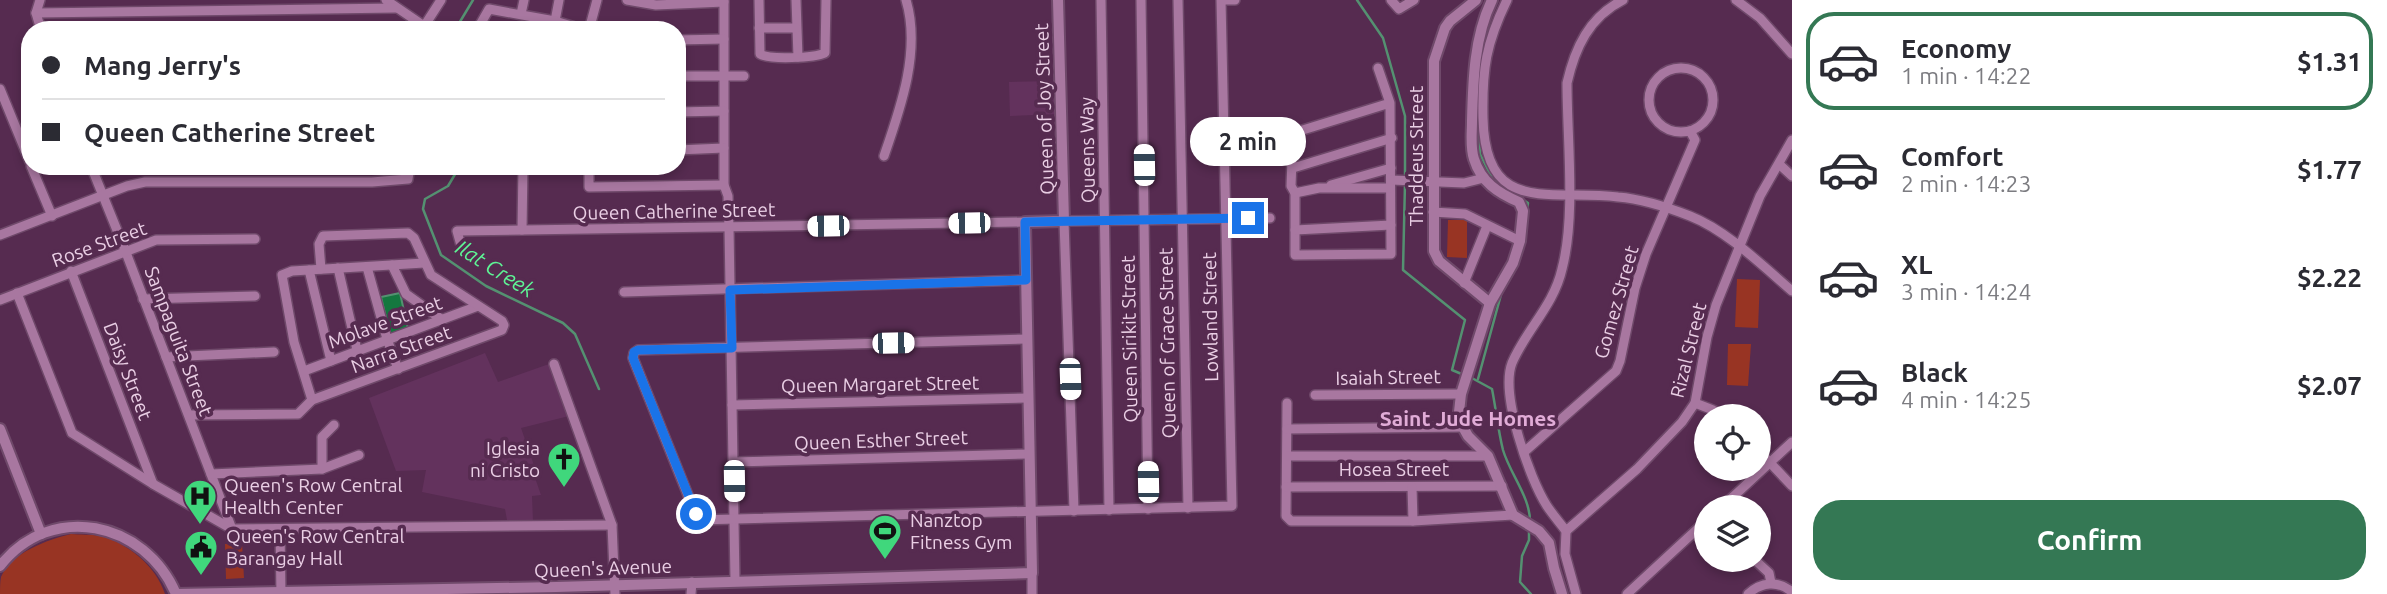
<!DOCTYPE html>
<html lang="en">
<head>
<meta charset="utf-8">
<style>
  :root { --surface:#fff; --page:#f7f7f7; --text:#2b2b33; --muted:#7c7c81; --line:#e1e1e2; --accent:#347854 }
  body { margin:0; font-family:Ubuntu,sans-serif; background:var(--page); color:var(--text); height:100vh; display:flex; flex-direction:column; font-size:26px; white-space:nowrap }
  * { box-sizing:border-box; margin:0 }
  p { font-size:23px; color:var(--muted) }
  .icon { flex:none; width:38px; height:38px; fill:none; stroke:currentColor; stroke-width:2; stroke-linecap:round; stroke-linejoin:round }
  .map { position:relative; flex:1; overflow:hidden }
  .panel { display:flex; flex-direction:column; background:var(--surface); width:595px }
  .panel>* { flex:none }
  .guide { position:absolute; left:21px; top:21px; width:665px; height:154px; border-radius:28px; box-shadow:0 4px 10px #0003; display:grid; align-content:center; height:154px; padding:0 21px; background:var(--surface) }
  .buttons { position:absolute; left:1694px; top:404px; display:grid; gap:14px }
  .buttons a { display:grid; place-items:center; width:77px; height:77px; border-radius:50%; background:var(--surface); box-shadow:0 4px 10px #0003; font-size:35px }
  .end { position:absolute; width:32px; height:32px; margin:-16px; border:9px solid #1a73e8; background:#fff; box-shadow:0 0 0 4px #fff }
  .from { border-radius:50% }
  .bubble { position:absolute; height:49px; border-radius:24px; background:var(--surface); box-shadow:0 4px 10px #0003; font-size:23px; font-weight:700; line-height:49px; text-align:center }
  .car { position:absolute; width:21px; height:42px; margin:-21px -10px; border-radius:9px; box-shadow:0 0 5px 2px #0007; background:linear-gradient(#fff 24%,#345 0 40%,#fff 0 76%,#345 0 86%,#fff 0) }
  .guide b { display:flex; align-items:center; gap:24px; height:66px; font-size:26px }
  .guide b+b { border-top:2px solid var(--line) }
  .guide i { width:18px; height:18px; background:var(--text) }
  ul { padding:12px 0 0; list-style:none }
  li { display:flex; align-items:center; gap:21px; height:98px; margin:0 14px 10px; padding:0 7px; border:4px solid transparent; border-radius:28px }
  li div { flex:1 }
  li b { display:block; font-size:26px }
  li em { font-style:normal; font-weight:700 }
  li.active { border-color:var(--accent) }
  li>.icon { width:63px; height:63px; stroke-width:1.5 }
  .primary-button { display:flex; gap:14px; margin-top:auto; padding:14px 21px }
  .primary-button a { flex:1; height:80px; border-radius:28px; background:var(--accent); color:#fff; font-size:28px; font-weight:700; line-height:80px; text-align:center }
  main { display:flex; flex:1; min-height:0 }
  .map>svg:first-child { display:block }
  .built { fill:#63325d }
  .green { fill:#983423 }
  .water { fill:#14773f; stroke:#549171; stroke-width:2 }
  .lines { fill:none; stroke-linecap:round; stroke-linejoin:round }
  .stream { stroke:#549171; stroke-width:2.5 }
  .minor-casing { stroke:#6f496a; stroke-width:12 }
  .tertiary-casing { stroke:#6f496a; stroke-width:14 }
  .minor { stroke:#a877a0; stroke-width:9 }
  .tertiary { stroke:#a877a0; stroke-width:10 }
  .route { stroke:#1a73e8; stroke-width:9 }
  .labels { text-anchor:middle; stroke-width:7; stroke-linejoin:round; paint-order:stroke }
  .street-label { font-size:19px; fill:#eacfe5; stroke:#562b50 }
  .poi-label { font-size:19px; fill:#eacfe5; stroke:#562b50; text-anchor:start }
  .water-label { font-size:21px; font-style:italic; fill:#5ef495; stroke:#562b50 }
  .neighbourhood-label { font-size:21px; font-weight:bold; fill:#e1acd7; stroke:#562b50 }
</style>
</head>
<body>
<main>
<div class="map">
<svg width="1792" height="594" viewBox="0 0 1792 594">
  <rect width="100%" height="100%" fill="#562b50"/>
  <g class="built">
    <path d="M1056 81 1057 114 1010 116 1009 82Z"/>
    <path d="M485 353 498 382 549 364 569 416 521 428 537 474 534 475 541 495 532 496 533 521 507 520 505 509 422 492 426 470 396 471 369 398Z"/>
  </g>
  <g class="green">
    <path d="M1448 220H1467V258L1447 257Z"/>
    <path d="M1737 279 1760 280 1758 328 1735 327Z"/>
    <path d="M1728 344H1751L1748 386 1727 385Z"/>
    <path d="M71 534C80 535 91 534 100 536 128 543 156 566 165 594H0C0 589 0 582 1 577 12 552 47 540 71 534Z"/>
    <path d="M242 543 244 578 226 579 225 544Z"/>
  </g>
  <path class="water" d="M400 293 408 329 390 334 381 297Z"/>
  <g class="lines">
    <g class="stream">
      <path d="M1357 0 1383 38 1405 116V177"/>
      <path d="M455 30 473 0"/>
      <path d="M1483 54 1489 22"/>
      <path d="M1479 112 1480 154 1493 180 1516 195"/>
      <path d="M455 166 457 171 448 186 425 199 423 209 441 255 486 286 563 323 575 334 599 389"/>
      <path d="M1405 183 1403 270 1465 320 1452 370 1464 375"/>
      <path d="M1522 199 1528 203 1527 210"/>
      <path d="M1521 254 1525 241"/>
      <path d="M1470 377 1492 389C1496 409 1498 430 1503 450 1510 474 1531 498 1530 523"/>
      <path d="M1478 379 1502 291"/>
      <path d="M1529 529V540L1522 556 1520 582 1531 594"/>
    </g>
    <defs>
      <g id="minor">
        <path d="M40 0 36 13 41 30"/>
        <path d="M386 0 424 26"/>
        <path d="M627 0 656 5 724 2"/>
        <path d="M724 0V185L728 196 729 228 735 580"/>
        <path d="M759 0 760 54C769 60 814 58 825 53L826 0"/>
        <path d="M796 0 798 57"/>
        <path d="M1101 0 1109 510"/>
        <path d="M1141 0 1148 509"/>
        <path d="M1178 0 1188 508"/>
        <path d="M1391 0 1399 9 1414 0"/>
        <path d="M1507 0C1486 43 1482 69 1483 118 1485 216 1548 189 1618 197 1642 199 1667 207 1690 216 1726 230 1763 266 1792 291"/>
        <path d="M1736 0 1760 18 1792 54"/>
        <path d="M36 13 396 8"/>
        <path d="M521 14 524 0"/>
        <path d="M555 21 559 0"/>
        <path d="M423 28 441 0"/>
        <path d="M759 28H796"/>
        <path d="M477 30 489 9 555 21 585 30"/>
        <path d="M589 30 597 0"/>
        <path d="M677 40 724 39"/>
        <path d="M1378 68 1390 103 1391 254 1295 255V193L1291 186 1293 133 1390 103"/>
        <circle cx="1681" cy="100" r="32"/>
        <path d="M677 76H744"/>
        <path d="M0 89 30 162"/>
        <path d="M677 112 724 111"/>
        <path d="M677 150 724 148"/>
        <path d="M884 156C901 107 921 50 906 0"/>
        <path d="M1779 164 1792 176"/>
        <path d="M31 166 52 216"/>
        <path d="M91 166 125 250 232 529"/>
        <path d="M589 166V187L724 185"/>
        <path d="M1293 168 1392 138"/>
        <path d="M1391 180 1464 183 1484 178"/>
        <path d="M1331 185 1391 168"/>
        <path d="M1295 193 1319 188H1390"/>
        <path d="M1433 212 1465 214 1520 241"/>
        <path d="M522 230 523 166"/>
        <path d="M1295 230 1391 225"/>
        <path d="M0 235 127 186 145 182H372L408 179 410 166"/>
        <path d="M462 249 457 231 1025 222"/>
        <path d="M392 265 406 294 441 319"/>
        <path d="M367 267 387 339 398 369"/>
        <path d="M338 268 357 350"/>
        <path d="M309 270 331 361"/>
        <path d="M71 271 153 484"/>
        <path d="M1464 283 1487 226"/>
        <path d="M624 292 1026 280"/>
        <path d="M17 293 72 433 153 484 232 529 612 525"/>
        <path d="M143 299 255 296"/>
        <path d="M0 300 156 240 255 239"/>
        <path d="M1027 339 638 350 634 353 633 358 698 520 1232 506 1221 0H1235"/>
        <path d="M166 357 274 352"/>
        <path d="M554 364 612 525 615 594"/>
        <path d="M304 371 478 306"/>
        <path d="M1315 395 1461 394"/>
        <path d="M312 400 294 342 282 275 292 271 424 263"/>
        <path d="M1287 403 1286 516 1291 521H1413L1513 515"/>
        <path d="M1695 403 1713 410 1723 416"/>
        <path d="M732 405 1028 398"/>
        <path d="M189 415 298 414 312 400 502 330 504 325 502 321 431 275 414 238 408 233 323 236 319 244 321 269"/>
        <path d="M1287 429 1463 427"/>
        <path d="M1759 451 1792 486"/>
        <path d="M1524 452 1616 371 1620 361 1635 288 1646 254 1695 140 1690 131"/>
        <path d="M1287 456H1488"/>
        <path d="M733 462 1029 454"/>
        <path d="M322 469V437L334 425"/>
        <path d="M211 474 322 469 359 455"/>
        <path d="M1286 487 1502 486"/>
        <path d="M1412 487 1413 521"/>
        <path d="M1721 508 1792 442"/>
        <path d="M1074 511 1064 221 1270 218"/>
        <path d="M280 529 281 594"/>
        <path d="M1566 531 1637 469 1682 422 1695 403 1707 337 1716 305 1760 196 1792 140"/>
        <path d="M1755 560 1769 573 1771 583"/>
        <path d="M1032 573V594"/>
        <path d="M691 594 692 582"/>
        <path d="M1576 594 1565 554 1566 531C1560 523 1553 515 1547 506 1529 478 1500 394 1512 363 1526 330 1554 305 1562 269 1576 216 1567 139 1567 83 1575 48 1589 17 1623 0"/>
        <path d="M1627 594 1706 521"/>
        <path d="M1748 594C1761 582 1778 580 1792 592"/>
      </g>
      <g id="tertiary">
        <path d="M1476 0 1450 21 1445 28 1434 61V251L1439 261 1490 303"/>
        <path d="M1492 0C1474 37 1473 81 1472 121 1472 134 1470 147 1474 159 1481 182 1498 193 1519 202L1523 211 1520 241 1513 263 1490 303 1461 394 1459 412 1463 427 1468 436 1488 456 1513 515 1539 531 1549 543 1554 568 1562 594"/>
        <path d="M0 429 41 534"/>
        <path d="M0 566C51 501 145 521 176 594"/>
        <path d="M176 594 556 587 1032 573 1025 222 1064 221 1058 0"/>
      </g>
    </defs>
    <use href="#minor" class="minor-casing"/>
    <use href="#tertiary" class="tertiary-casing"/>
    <use href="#minor" class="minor"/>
    <use href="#tertiary" class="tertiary"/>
  </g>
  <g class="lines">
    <path class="route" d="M696 514 633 358 634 352 638 350 732 348 730 290 1026 280 1025 222 1248 218"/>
  </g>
  <defs>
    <symbol id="church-pin" viewBox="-11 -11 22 30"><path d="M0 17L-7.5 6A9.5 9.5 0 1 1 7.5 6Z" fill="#40d77c" stroke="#562b50"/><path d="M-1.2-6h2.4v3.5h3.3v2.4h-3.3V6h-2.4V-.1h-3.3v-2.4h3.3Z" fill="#111"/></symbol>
    <symbol id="hospital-pin" viewBox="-11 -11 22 30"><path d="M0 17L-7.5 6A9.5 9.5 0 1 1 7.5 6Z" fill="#40d77c" stroke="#562b50"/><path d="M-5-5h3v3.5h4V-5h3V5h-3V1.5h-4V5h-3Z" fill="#111"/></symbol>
    <symbol id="stadium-pin" viewBox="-11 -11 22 30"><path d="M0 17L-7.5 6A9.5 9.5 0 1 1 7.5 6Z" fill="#40d77c" stroke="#562b50"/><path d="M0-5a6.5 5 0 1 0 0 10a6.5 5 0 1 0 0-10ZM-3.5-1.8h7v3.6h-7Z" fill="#111"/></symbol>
    <symbol id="civic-pin" viewBox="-11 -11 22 30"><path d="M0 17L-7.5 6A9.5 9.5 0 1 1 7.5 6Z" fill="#40d77c" stroke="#562b50"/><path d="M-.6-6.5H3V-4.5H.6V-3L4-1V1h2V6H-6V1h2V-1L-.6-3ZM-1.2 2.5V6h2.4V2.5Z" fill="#111"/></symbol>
  </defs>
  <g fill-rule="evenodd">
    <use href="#church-pin" x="545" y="440" width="38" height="52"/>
    <use href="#hospital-pin" x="181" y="477" width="38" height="52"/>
    <use href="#stadium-pin" x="866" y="512" width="38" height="52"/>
    <use href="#civic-pin" x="182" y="528" width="38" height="52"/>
  </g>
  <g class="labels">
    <g class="street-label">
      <text transform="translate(1044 109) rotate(-92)" y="7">Queen of Joy Street</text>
      <text transform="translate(1087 150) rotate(-91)" y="7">Queens Way</text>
      <text transform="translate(1416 156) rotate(-90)" y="7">Thaddeus Street</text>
      <text transform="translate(674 211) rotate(-1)" y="7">Queen Catherine Street</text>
      <text transform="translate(99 244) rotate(-20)" y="7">Rose Street</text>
      <text transform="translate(1616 302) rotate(-74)" y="7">Gomez Street</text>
      <text transform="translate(1210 317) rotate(-91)" y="7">Lowland Street</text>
      <text transform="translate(385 322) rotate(-20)" y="7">Molave Street</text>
      <text transform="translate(1129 339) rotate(-91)" y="7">Queen Sirikit Street</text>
      <text transform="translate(179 341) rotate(69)" y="7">Sampaguita Street</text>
      <text transform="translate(1167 343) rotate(-91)" y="7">Queen of Grace Street</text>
      <text transform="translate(401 349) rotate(-20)" y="7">Narra Street</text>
      <text transform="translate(1688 350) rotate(-76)" y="7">Rizal Street</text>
      <text transform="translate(128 371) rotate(69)" y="7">Daisy Street</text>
      <text transform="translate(1388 377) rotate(-1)" y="7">Isaiah Street</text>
      <text transform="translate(880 384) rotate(-1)" y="7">Queen Margaret Street</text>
      <text transform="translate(881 440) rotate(-2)" y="7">Queen Esther Street</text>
      <text x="1394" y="476">Hosea Street</text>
      <text transform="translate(603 568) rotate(-2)" y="7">Queen's Avenue</text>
    </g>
    <g class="poi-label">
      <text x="540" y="455" text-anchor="end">Iglesia<tspan x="540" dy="22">ni Cristo</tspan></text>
      <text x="224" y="492">Queen's Row Central<tspan x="224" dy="22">Health Center</tspan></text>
      <text x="910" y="527">Nanztop<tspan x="910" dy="22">Fitness Gym</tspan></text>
      <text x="226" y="543">Queen's Row Central<tspan x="226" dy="22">Barangay Hall</tspan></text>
    </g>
    <g class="water-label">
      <text transform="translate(495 269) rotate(32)" y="7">Ilat Creek</text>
    </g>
    <g class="neighbourhood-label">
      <text x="1468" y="426">Saint Jude Homes</text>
    </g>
  </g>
</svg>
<div class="buttons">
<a><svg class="icon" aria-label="locate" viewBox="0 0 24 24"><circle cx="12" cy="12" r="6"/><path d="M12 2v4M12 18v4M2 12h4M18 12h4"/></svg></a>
<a><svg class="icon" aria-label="layers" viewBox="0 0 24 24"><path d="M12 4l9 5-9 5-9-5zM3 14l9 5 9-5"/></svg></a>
</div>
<i class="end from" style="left:696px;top:514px"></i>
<i class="end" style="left:1248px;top:218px"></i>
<div class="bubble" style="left:1190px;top:117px;width:116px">2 min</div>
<i class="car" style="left:1144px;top:165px;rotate:359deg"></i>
<i class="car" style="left:969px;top:223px;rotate:269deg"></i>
<i class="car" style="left:828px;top:226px;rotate:269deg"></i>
<i class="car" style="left:893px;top:343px;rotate:89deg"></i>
<i class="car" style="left:1070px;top:379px;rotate:178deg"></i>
<i class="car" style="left:734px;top:481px;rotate:179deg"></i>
<i class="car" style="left:1148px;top:482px;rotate:359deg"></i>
<div class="guide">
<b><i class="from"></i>Mang Jerry's</b>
<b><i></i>Queen Catherine Street</b>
</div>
</div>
<section class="panel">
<ul>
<li class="active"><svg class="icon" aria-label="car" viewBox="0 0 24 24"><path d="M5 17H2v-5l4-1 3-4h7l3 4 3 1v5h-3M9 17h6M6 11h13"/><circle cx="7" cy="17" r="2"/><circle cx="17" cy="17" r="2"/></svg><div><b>Economy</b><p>1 min · 14:22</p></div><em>$1.31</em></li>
<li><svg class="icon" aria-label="car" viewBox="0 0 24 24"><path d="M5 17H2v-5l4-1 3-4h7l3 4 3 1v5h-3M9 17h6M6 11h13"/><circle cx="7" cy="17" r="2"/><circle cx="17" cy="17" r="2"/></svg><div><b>Comfort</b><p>2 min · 14:23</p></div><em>$1.77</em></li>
<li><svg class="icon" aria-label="car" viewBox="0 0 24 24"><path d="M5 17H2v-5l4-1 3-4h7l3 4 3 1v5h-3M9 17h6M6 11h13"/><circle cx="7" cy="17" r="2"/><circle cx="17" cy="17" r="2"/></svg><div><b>XL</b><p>3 min · 14:24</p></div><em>$2.22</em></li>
<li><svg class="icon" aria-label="car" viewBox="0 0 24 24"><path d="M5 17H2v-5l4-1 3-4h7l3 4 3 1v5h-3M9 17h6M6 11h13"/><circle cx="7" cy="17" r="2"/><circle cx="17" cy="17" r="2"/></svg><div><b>Black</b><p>4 min · 14:25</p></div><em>$2.07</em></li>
</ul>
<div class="primary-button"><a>Confirm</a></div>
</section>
</main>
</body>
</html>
